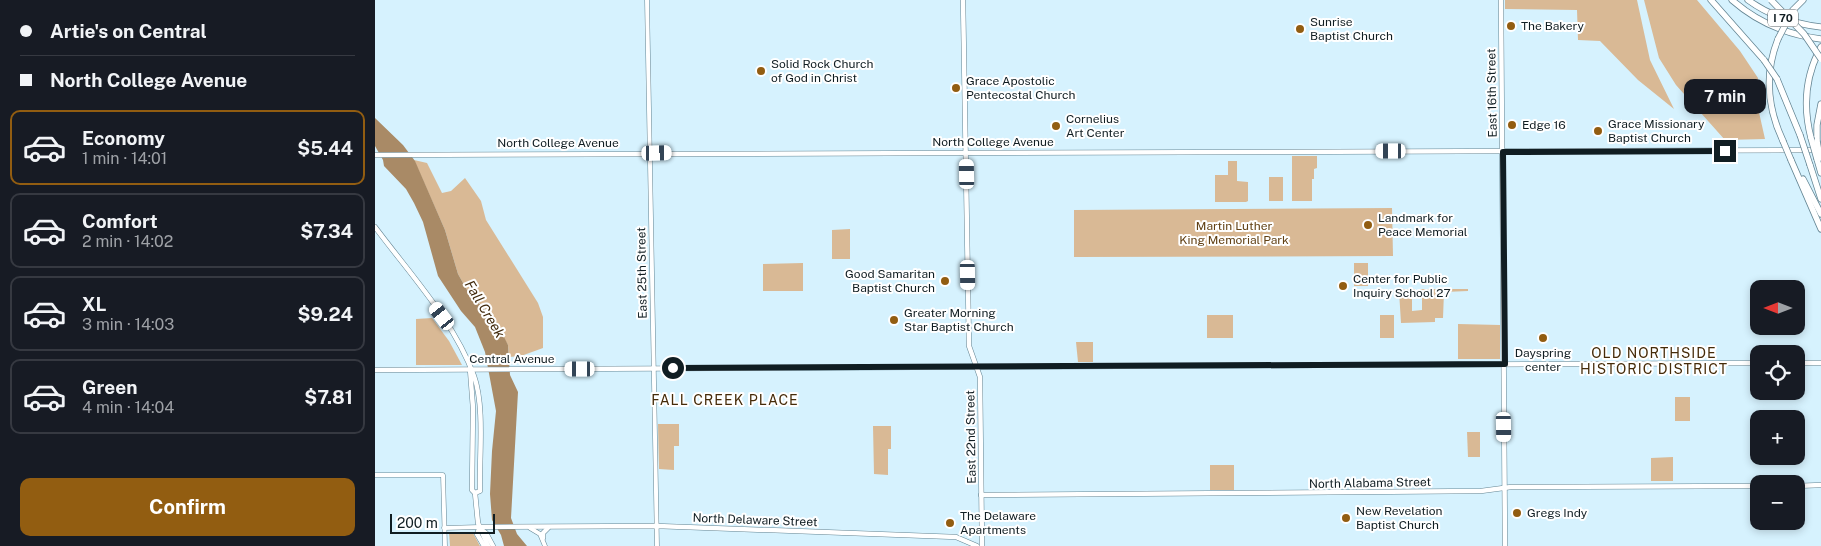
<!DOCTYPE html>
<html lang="en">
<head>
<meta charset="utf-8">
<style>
  :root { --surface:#171b24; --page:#20242c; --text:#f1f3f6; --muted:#9ea1a6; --line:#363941; --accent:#925d11 }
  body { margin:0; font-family:"Public Sans",sans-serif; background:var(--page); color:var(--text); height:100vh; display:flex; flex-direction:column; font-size:19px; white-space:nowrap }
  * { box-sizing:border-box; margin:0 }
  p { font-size:16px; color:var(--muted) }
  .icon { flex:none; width:28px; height:28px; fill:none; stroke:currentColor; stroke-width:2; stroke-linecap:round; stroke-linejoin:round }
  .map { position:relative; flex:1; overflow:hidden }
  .side { display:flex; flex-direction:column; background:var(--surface); width:375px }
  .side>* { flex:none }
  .hud { display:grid; align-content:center; height:110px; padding:0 20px; background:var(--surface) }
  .needle { width:32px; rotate:270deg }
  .buttons { position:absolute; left:1375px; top:280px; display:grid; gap:10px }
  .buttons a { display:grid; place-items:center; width:55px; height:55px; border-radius:10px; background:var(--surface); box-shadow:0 2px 8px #0003; font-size:25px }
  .scale { position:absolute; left:15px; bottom:12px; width:105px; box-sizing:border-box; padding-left:5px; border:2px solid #101d22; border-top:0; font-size:14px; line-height:18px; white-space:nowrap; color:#101d22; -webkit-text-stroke:4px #fff; paint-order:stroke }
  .end { position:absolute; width:22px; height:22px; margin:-11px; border:6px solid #101d22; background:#fff; box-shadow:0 0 0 2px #fff }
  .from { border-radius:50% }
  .bubble { position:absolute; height:35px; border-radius:10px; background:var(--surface); box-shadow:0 2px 8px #0003; font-size:16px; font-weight:700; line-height:35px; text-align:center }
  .car { position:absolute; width:15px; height:30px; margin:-15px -8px; border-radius:6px; box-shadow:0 0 4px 1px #0007; background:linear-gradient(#fff 24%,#345 0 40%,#fff 0 76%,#345 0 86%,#fff 0) }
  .hud b { display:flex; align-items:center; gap:18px; height:48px; font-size:19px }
  .hud b+b { border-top:1px solid var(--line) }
  .hud i { width:12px; height:12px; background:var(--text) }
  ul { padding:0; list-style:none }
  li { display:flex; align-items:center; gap:15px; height:75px; margin:0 10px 8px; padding:0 10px; border:2px solid var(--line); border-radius:10px }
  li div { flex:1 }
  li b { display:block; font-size:19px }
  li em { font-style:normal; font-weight:700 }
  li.selected { border-color:var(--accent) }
  li>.icon { width:45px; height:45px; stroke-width:1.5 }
  .action { display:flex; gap:10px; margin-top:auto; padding:10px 20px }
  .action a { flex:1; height:58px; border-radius:10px; background:var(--accent); color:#fff; font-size:20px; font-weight:700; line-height:58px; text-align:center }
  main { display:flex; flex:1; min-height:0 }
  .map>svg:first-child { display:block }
  .green { fill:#d9b995 }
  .water { fill:#a98a66 }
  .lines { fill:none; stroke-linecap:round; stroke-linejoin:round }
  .minor-casing { stroke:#648593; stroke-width:5 }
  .major-casing { stroke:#648593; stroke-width:5.5 }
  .highway-casing { stroke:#648593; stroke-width:7 }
  .minor { stroke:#fff; stroke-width:4 }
  .major { stroke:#fff; stroke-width:4.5 }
  .highway { stroke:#fff; stroke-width:5.5 }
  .highway-bridge-casing { stroke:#648593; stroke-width:7; stroke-linecap:butt }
  .highway-bridge { stroke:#fff; stroke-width:5.5 }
  .route { stroke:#101d22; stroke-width:6 }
  .poi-dot { fill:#925d11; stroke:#fff; stroke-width:2 }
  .labels { text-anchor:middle; stroke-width:4; stroke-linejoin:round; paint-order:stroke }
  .shield { fill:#fff; stroke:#586164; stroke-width:1 }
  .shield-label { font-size:11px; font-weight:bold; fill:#101d22 }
  .poi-label { font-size:12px; fill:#101d22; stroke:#fff; text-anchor:start }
  .street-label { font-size:12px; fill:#101d22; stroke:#fff }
  .park-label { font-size:12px; fill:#614014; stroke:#fff }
  .water-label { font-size:14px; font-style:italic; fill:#41290b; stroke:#fff }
  .neighbourhood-label { font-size:14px; letter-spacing:1px; fill:#452b09; stroke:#fff }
</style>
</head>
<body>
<main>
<section class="side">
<div class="hud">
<b><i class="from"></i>Artie's on Central</b>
<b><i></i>North College Avenue</b>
</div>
<ul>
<li class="selected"><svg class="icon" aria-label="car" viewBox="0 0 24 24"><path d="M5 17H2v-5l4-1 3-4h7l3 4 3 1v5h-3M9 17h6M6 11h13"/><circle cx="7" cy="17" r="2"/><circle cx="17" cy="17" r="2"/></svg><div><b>Economy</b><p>1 min · 14:01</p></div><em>$5.44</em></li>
<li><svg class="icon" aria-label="car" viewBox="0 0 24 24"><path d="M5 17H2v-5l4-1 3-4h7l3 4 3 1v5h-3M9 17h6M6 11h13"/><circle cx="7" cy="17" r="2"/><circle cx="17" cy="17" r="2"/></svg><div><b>Comfort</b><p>2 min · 14:02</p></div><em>$7.34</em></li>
<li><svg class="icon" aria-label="car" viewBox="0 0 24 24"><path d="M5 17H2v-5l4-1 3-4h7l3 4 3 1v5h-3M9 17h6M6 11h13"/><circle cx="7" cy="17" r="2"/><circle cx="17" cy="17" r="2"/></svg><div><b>XL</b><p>3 min · 14:03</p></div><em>$9.24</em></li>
<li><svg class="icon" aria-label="car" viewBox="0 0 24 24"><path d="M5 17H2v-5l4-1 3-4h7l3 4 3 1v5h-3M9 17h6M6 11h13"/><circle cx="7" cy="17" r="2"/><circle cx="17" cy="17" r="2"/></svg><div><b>Green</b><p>4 min · 14:04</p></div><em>$7.81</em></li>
</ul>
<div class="action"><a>Confirm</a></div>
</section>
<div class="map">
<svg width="1446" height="546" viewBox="0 0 1446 546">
  <rect width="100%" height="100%" fill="#d6f2fe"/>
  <g class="green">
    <path d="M1130 0H1262L1275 60 1299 109 1263 80 1225 41 1203 40 1202 10 1130 9Z"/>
    <path d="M1269 0H1322L1365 51 1383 78 1381 99 1390 139 1350 140 1301 85 1284 58Z"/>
    <path d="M917 156H942V168L939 169V179H937V201H917Z"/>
    <path d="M39 160 52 163 67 193 76 191 90 178 106 201 111 220 163 303 168 317V348L146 356 134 357 133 345 111 310 92 290 83 274 70 230Z"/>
    <path d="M853 161H862V181L873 182V201L871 202H840V175H853Z"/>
    <rect x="894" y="177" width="14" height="24"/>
    <path d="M1017 208 1018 256 699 257V210Z"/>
    <path d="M475 229V259H457V230Z"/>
    <path d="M428 263V291H388V264Z"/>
    <rect x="979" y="263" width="14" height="23"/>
    <path d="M1027 289H1040V292H1037V311L1047 310V292H1044V289H1093V291L1069 292 1068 318H1060V322L1026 323 1024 291Z"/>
    <rect x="832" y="315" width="26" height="23"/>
    <rect x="1005" y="315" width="14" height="23"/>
    <path d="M57 318 74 341 87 365H41V319Z"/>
    <path d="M1083 324 1125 325V359H1083Z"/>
    <path d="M701 342H718V362H703Z"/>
    <rect x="1300" y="397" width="15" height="24"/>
    <path d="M283 424H304V446H299V470L284 469Z"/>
    <path d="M498 426H516V449H513V475L499 474Z"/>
    <path d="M1092 432H1105V457H1093Z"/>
    <path d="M1298 457V481H1276V458Z"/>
    <rect x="835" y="465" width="24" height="25"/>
    <path d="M74 533H98L105 546H75Z"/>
  </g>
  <path class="water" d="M0 118 28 145 40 161 70 230 83 274 92 290 122 323 133 345 135 375 143 392 136 518 142 534 152 546H129L126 535 117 520 115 494 117 451 121 411 110 352 100 327 86 311 63 276 48 222 39 203 31 189 9 166 8 160 0 146Z"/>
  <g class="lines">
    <defs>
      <g id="minor">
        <path d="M272 0 282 546"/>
        <path d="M0 475H68L70 546"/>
        <path d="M69 528 104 527"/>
        <path d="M155 528 165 534 170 546"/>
      </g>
      <g id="major">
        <path d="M588 0 594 346 605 377 607 546"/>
        <path d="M1126 0 1130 546"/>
        <path d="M0 155 1442 150"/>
        <path d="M0 227C35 274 79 321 99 376 110 407 104 457 105 491L100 493"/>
        <path d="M1421 363H1446"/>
        <path d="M95 369 98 408 97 490 100 493 103 523 113 546"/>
        <path d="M0 370 1384 363"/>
        <path d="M1421 486 1446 485"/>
        <path d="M606 495 1106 491 1136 487 1384 486"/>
        <path d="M104 527 282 526 581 537 602 546"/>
        <path d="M104 528 111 533 118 546"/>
        <path d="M104 529 102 534 109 546"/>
        <path d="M168 538V533L173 528"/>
      </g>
      <g id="highway">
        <path d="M1336 0 1389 60"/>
        <path d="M1357 0C1382 22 1413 35 1446 39"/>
        <path d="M1373 0C1395 16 1419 24 1446 27"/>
        <path d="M1418 10 1428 0"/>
        <path d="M1403 39C1389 74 1392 107 1408 141"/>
        <path d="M1402 79 1425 135"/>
        <path d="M1436 138C1428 107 1430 76 1446 47"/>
        <path d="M1442 141V125L1446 104"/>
        <path d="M1442 159 1446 173"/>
        <path d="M1416 160 1446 229"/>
        <path d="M1435 165 1446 199"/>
        <path d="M1428 179 1446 214"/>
      </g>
    </defs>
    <use href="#minor" class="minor-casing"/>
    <use href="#major" class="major-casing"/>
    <use href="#highway" class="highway-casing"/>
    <use href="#minor" class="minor"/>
    <use href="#major" class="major"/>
    <use href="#highway" class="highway"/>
    <defs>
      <g id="highway-bridge">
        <path d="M1396 0 1429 34 1446 59"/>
        <path d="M1403 39 1418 10"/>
        <path d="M1389 60 1402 79"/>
        <path d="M1425 135 1435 165"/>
        <path d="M1436 138 1442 159"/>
        <path d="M1408 141 1416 160"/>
        <path d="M1442 141 1445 158"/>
      </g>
    </defs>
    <use href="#highway-bridge" class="highway-bridge-casing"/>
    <use href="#highway-bridge" class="highway-bridge"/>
  </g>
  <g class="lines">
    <path class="route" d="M298 368 1130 364 1128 152 1350 151"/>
  </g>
  <g class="poi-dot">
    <circle cx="1136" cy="26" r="5"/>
    <circle cx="925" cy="29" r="5"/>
    <circle cx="386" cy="71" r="5"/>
    <circle cx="581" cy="88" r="5"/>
    <circle cx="1137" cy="125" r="5"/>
    <circle cx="681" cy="126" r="5"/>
    <circle cx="1223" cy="131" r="5"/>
    <circle cx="993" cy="225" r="5"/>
    <circle cx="570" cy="281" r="5"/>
    <circle cx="968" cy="286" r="5"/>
    <circle cx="519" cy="320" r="5"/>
    <circle cx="1168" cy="338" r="5"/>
    <circle cx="1142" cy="513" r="5"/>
    <circle cx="971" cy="518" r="5"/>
    <circle cx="575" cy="523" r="5"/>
  </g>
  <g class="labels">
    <rect class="shield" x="1393" y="9.5" width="30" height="17" rx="4"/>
    <g class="shield-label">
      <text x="1408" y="22">I 70</text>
    </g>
    <g class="poi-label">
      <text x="935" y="26">Sunrise<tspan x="935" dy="14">Baptist Church</tspan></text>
      <text x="1146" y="30">The Bakery</text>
      <text x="396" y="68">Solid Rock Church<tspan x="396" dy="14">of God in Christ</tspan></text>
      <text x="591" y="85">Grace Apostolic<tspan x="591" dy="14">Pentecostal Church</tspan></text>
      <text x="691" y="123">Cornelius<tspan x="691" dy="14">Art Center</tspan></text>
      <text x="1233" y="128">Grace Missionary<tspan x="1233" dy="14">Baptist Church</tspan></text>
      <text x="1147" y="129">Edge 16</text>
      <text x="1003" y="222">Landmark for<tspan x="1003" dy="14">Peace Memorial</tspan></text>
      <text x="560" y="278" text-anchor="end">Good Samaritan<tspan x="560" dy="14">Baptist Church</tspan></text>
      <text x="978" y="283">Center for Public<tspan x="978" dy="14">Inquiry School 27</tspan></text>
      <text x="529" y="317">Greater Morning<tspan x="529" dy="14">Star Baptist Church</tspan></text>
      <text x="1168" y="357" text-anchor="middle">Dayspring<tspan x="1168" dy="14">center</tspan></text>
      <text x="981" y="515">New Revelation<tspan x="981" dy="14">Baptist Church</tspan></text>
      <text x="1152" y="517">Gregs Indy</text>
      <text x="585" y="520">The Delaware<tspan x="585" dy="14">Apartments</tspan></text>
    </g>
    <g class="street-label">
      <text transform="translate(1117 93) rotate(-91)" y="4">East 16th Street</text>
      <text x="618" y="146">North College Avenue</text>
      <text x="183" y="147">North College Avenue</text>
      <text transform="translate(267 273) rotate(-91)" y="4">East 25th Street</text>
      <text x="137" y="363">Central Avenue</text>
      <text transform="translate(596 437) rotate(-91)" y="4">East 22nd Street</text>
      <text transform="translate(995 483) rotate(-1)" y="4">North Alabama Street</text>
      <text transform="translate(380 520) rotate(2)" y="4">North Delaware Street</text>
    </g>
    <g class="park-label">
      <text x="859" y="230">Martin Luther<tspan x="859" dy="14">King Memorial Park</tspan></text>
    </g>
    <g class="water-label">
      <text transform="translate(110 309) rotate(59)" y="5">Fall Creek</text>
    </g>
    <g class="neighbourhood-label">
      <text x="1279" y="358">OLD NORTHSIDE<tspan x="1279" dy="16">HISTORIC DISTRICT</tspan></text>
      <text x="350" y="405">FALL CREEK PLACE</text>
    </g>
  </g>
</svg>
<div class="buttons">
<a><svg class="needle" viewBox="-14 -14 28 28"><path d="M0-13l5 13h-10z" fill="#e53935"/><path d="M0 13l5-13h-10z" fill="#9ea1a6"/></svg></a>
<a><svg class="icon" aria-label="locate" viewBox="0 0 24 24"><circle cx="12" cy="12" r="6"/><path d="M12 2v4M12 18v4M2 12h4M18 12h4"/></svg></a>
<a>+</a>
<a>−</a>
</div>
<div class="scale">200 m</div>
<i class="end from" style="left:298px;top:368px"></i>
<i class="end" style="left:1350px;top:151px"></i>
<div class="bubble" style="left:1309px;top:79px;width:82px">7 min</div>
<i class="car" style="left:1016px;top:151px;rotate:270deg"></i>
<i class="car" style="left:282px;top:153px;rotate:89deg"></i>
<i class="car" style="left:592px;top:174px;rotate:359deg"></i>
<i class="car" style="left:593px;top:275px;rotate:179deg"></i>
<i class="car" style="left:67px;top:316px;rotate:323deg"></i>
<i class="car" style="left:205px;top:369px;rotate:270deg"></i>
<i class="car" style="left:1129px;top:427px;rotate:179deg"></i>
</div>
</main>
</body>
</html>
